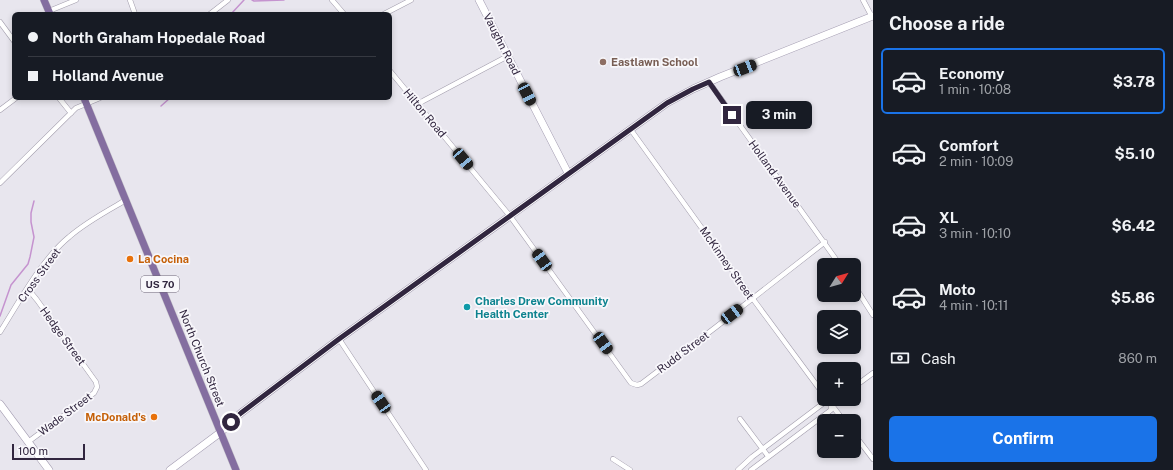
<!DOCTYPE html>
<html lang="en">
<head>
<meta charset="utf-8">
<style>
  :root { --surface:#171b24; --page:#242831; --text:#f1f3f6; --muted:#9ea1a6; --line:#363941; --accent:#1a73e8 }
  body { margin:0; font-family:"Public Sans",sans-serif; background:var(--page); color:var(--text); height:100vh; display:flex; flex-direction:column; font-size:15px; white-space:nowrap }
  * { box-sizing:border-box; margin:0 }
  p { font-size:13px; color:var(--muted) }
  .icon { flex:none; width:22px; height:22px; fill:none; stroke:currentColor; stroke-width:2; stroke-linecap:round; stroke-linejoin:round }
  .map { position:relative; flex:1; overflow:hidden }
  .panel { display:flex; flex-direction:column; background:var(--surface); width:300px }
  .panel>* { flex:none }
  .top-card { position:absolute; left:12px; top:12px; width:380px; height:88px; border-radius:6px; box-shadow:0 2px 6px #0003; display:grid; align-content:center; height:88px; padding:0 16px; background:var(--surface) }
  .needle { width:26px; rotate:53deg }
  .controls { position:absolute; left:817px; top:258px; display:grid; gap:8px }
  .controls a { display:grid; place-items:center; width:44px; height:44px; border-radius:6px; background:var(--surface); box-shadow:0 2px 6px #0003; font-size:20px }
  .scale { position:absolute; left:12px; bottom:10px; width:73px; box-sizing:border-box; padding-left:4px; border:2px solid #31263f; border-top:0; font-size:11px; line-height:14px; white-space:nowrap; color:#31263f; -webkit-text-stroke:3px #f8f7fb; paint-order:stroke }
  .end { position:absolute; width:18px; height:18px; margin:-9px; border:5px solid #31263f; background:#fff; box-shadow:0 0 0 2px #fff }
  .from { border-radius:50% }
  .bubble { position:absolute; height:28px; border-radius:6px; background:var(--surface); box-shadow:0 2px 6px #0003; font-size:13px; font-weight:700; line-height:28px; text-align:center }
  .car { position:absolute; width:12px; height:24px; margin:-12px -6px; border-radius:5px; box-shadow:0 0 3px 1px #0007; background:linear-gradient(#222 24%,#8ab4d8 0 40%,#222 0 76%,#8ab4d8 0 86%,#222 0) }
  .top-card b { display:flex; align-items:center; gap:14px; height:38px; font-size:15px }
  .top-card b+b { border-top:1px solid var(--line) }
  .top-card i { width:10px; height:10px; background:var(--text) }
  ul { padding:0; list-style:none }
  li { display:flex; align-items:center; gap:12px; height:66px; margin:0 8px 6px; padding:0 8px; border:2px solid transparent; border-radius:6px }
  li div { flex:1 }
  li b { display:block; font-size:15px }
  li em { font-style:normal; font-weight:700 }
  li.on { border-color:var(--accent) }
  li>.icon { width:36px; height:36px; stroke-width:1.5 }
  h2 { padding:0 16px; font-size:18px; line-height:48px }
  .pay { display:flex; align-items:center; gap:10px; height:44px; padding:0 16px; font-size:15px }
  .pay p { margin-inline-start:auto }
  .action { display:flex; gap:8px; margin-top:auto; padding:8px 16px }
  .action a { flex:1; height:46px; border-radius:6px; background:var(--accent); color:#fff; font-size:16px; font-weight:700; line-height:46px; text-align:center }
  main { display:flex; flex:1; min-height:0 }
  .map>svg:first-child { display:block }
  .lines { fill:none; stroke-linecap:round; stroke-linejoin:round }
  .stream { stroke:#c593cf; stroke-width:1.5 }
  .street-casing { stroke:#a29dac; stroke-width:5.5 }
  .secondary-casing { stroke:#a39cb1; stroke-width:8 }
  .primary-casing { stroke:#c5c2c9; stroke-width:8 }
  .street { stroke:#fff; stroke-width:4.5 }
  .secondary { stroke:#fff; stroke-width:7 }
  .primary { stroke:#846ea0; stroke-width:7 }
  .route { stroke:#31263f; stroke-width:5 }
  .education-dot { fill:#8d6e63; stroke:#f8f7fb; stroke-width:1.5 }
  .food-dot { fill:#e8710a; stroke:#f8f7fb; stroke-width:1.5 }
  .culture-dot { fill:#0f9aa8; stroke:#f8f7fb; stroke-width:1.5 }
  .labels { text-anchor:middle; stroke-width:3.5; stroke-linejoin:round; paint-order:stroke }
  .shield { fill:#f8f7fb; stroke:#6d6577; stroke-width:1 }
  .shield-label { font-size:10px; font-weight:bold; fill:#31263f }
  .street-label { font-size:11px; fill:#31263f; stroke:#f8f7fb }
  .education-label { font-size:11px; font-weight:bold; fill:#785e54; stroke:#f8f7fb; text-anchor:start }
  .food-label { font-size:11px; font-weight:bold; fill:#c56008; stroke:#f8f7fb; text-anchor:start }
  .culture-label { font-size:11px; font-weight:bold; fill:#0d838f; stroke:#f8f7fb; text-anchor:start }
</style>
</head>
<body>
<main>
<div class="map">
<svg width="873" height="470" viewBox="0 0 873 470">
  <rect width="100%" height="100%" fill="#e8e6ee"/>
  <g class="lines">
    <g class="stream">
      <path d="M252 0 254 1 284 0"/>
      <path d="M231 14 244 0"/>
      <path d="M161 106 170 98"/>
      <path d="M0 316 11 285 28 264 30 257 34 237 31 222V213L34 201"/>
    </g>
    <defs>
      <g id="street">
        <path d="M130 0 135 14"/>
        <path d="M332 0 344 14"/>
        <path d="M863 0 872 17"/>
        <path d="M49 11 76 0"/>
        <path d="M210 14 228 0"/>
        <path d="M384 14 411 0"/>
        <path d="M0 22 14 41"/>
        <path d="M390 71 510 216 631 383 637 385 641 384 716 327 825 242"/>
        <path d="M709 82 840 265"/>
        <path d="M59 98 71 113"/>
        <path d="M418 104 423 101 508 56"/>
        <path d="M0 110 16 98"/>
        <path d="M631 130 753 299 824 395"/>
        <path d="M0 183 76 108 100 98"/>
        <path d="M854 285 873 315"/>
        <path d="M28 289 37 300 96 382 97 387 94 393 28 442"/>
        <path d="M0 332C19 302 42 259 69 237 86 222 107 211 126 200"/>
        <path d="M339 339 426 470"/>
        <path d="M854 387 873 373"/>
        <path d="M827 399 844 421"/>
        <path d="M831 404 838 399"/>
        <path d="M740 419 768 456"/>
        <path d="M854 434 873 459"/>
        <path d="M613 459 630 470"/>
        <path d="M738 470 752 457 825 402 831 404"/>
        <path d="M751 470 831 410V404"/>
      </g>
      <g id="secondary">
        <path d="M479 0 568 173"/>
        <path d="M0 404 49 470"/>
        <path d="M170 470 221 432 241 413 339 339 667 103 693 89 720 77 873 16"/>
      </g>
      <g id="primary">
        <path d="M44 0 50 14"/>
        <path d="M84 98 236 470"/>
      </g>
    </defs>
    <use href="#street" class="street-casing"/>
    <use href="#secondary" class="secondary-casing"/>
    <use href="#primary" class="primary-casing"/>
    <use href="#street" class="street"/>
    <use href="#secondary" class="secondary"/>
    <use href="#primary" class="primary"/>
  </g>
  <g class="lines">
    <path class="route" d="M231 422 241 413 339 339 667 103 693 89 709 82 732 115"/>
  </g>
  <circle class="education-dot" cx="603" cy="62" r="4"/>
  <g class="food-dot">
    <circle cx="130" cy="259" r="4"/>
    <circle cx="154" cy="417" r="4"/>
  </g>
  <circle class="culture-dot" cx="467" cy="307" r="4"/>
  <g class="labels">
    <rect class="shield" x="141" y="276" width="38" height="16" rx="3"/>
    <g class="shield-label">
      <text x="160" y="288">US 70</text>
    </g>
    <g class="street-label">
      <text transform="translate(502 44) rotate(63)" y="4">Vaughn Road</text>
      <text transform="translate(425 113) rotate(50)" y="4">Hilton Road</text>
      <text transform="translate(775 174) rotate(54)" y="4">Holland Avenue</text>
      <text transform="translate(727 263) rotate(55)" y="4">McKinney Street</text>
      <text transform="translate(39 275) rotate(-54)" y="4">Cross Street</text>
      <text transform="translate(63 336) rotate(54)" y="4">Hedge Street</text>
      <text transform="translate(683 352) rotate(-37)" y="4">Rudd Street</text>
      <text transform="translate(202 358) rotate(68)" y="4">North Church Street</text>
      <text transform="translate(65 414) rotate(-37)" y="4">Wade Street</text>
    </g>
    <g class="education-label">
      <text x="611" y="66">Eastlawn School</text>
    </g>
    <g class="food-label">
      <text x="138" y="263">La Cocina</text>
      <text x="146" y="421" text-anchor="end">McDonald's</text>
    </g>
    <g class="culture-label">
      <text x="475" y="305">Charles Drew Community<tspan x="475" dy="13">Health Center</tspan></text>
    </g>
  </g>
</svg>
<div class="controls">
<a><svg class="needle" viewBox="-14 -14 28 28"><path d="M0-13l5 13h-10z" fill="#e53935"/><path d="M0 13l5-13h-10z" fill="#9ea1a6"/></svg></a>
<a><svg class="icon" aria-label="layers" viewBox="0 0 24 24"><path d="M12 4l9 5-9 5-9-5zM3 14l9 5 9-5"/></svg></a>
<a>+</a>
<a>−</a>
</div>
<div class="scale">100 m</div>
<i class="end from" style="left:231px;top:422px"></i>
<i class="end" style="left:732px;top:115px"></i>
<div class="bubble" style="left:746px;top:101px;width:66px">3 min</div>
<i class="car" style="left:745px;top:68px;rotate:69deg"></i>
<i class="car" style="left:527px;top:94px;rotate:153deg"></i>
<i class="car" style="left:463px;top:159px;rotate:140deg"></i>
<i class="car" style="left:542px;top:260px;rotate:324deg"></i>
<i class="car" style="left:732px;top:314px;rotate:53deg"></i>
<i class="car" style="left:603px;top:343px;rotate:144deg"></i>
<i class="car" style="left:381px;top:402px;rotate:326deg"></i>
<div class="top-card">
<b><i class="from"></i>North Graham Hopedale Road</b>
<b><i></i>Holland Avenue</b>
</div>
</div>
<section class="panel">
<h2>Choose a ride</h2>
<ul>
<li class="on"><svg class="icon" aria-label="car" viewBox="0 0 24 24"><path d="M5 17H2v-5l4-1 3-4h7l3 4 3 1v5h-3M9 17h6M6 11h13"/><circle cx="7" cy="17" r="2"/><circle cx="17" cy="17" r="2"/></svg><div><b>Economy</b><p>1 min · 10:08</p></div><em>$3.78</em></li>
<li><svg class="icon" aria-label="car" viewBox="0 0 24 24"><path d="M5 17H2v-5l4-1 3-4h7l3 4 3 1v5h-3M9 17h6M6 11h13"/><circle cx="7" cy="17" r="2"/><circle cx="17" cy="17" r="2"/></svg><div><b>Comfort</b><p>2 min · 10:09</p></div><em>$5.10</em></li>
<li><svg class="icon" aria-label="car" viewBox="0 0 24 24"><path d="M5 17H2v-5l4-1 3-4h7l3 4 3 1v5h-3M9 17h6M6 11h13"/><circle cx="7" cy="17" r="2"/><circle cx="17" cy="17" r="2"/></svg><div><b>XL</b><p>3 min · 10:10</p></div><em>$6.42</em></li>
<li><svg class="icon" aria-label="car" viewBox="0 0 24 24"><path d="M5 17H2v-5l4-1 3-4h7l3 4 3 1v5h-3M9 17h6M6 11h13"/><circle cx="7" cy="17" r="2"/><circle cx="17" cy="17" r="2"/></svg><div><b>Moto</b><p>4 min · 10:11</p></div><em>$5.86</em></li>
</ul>
<div class="pay"><svg class="icon" aria-label="cash" viewBox="0 0 24 24"><path d="M3 7h18v10H3z"/><circle cx="12" cy="12" r="2"/></svg>Cash<p>860 m</p></div>
<div class="action"><a>Confirm</a></div>
</section>
</main>
</body>
</html>
